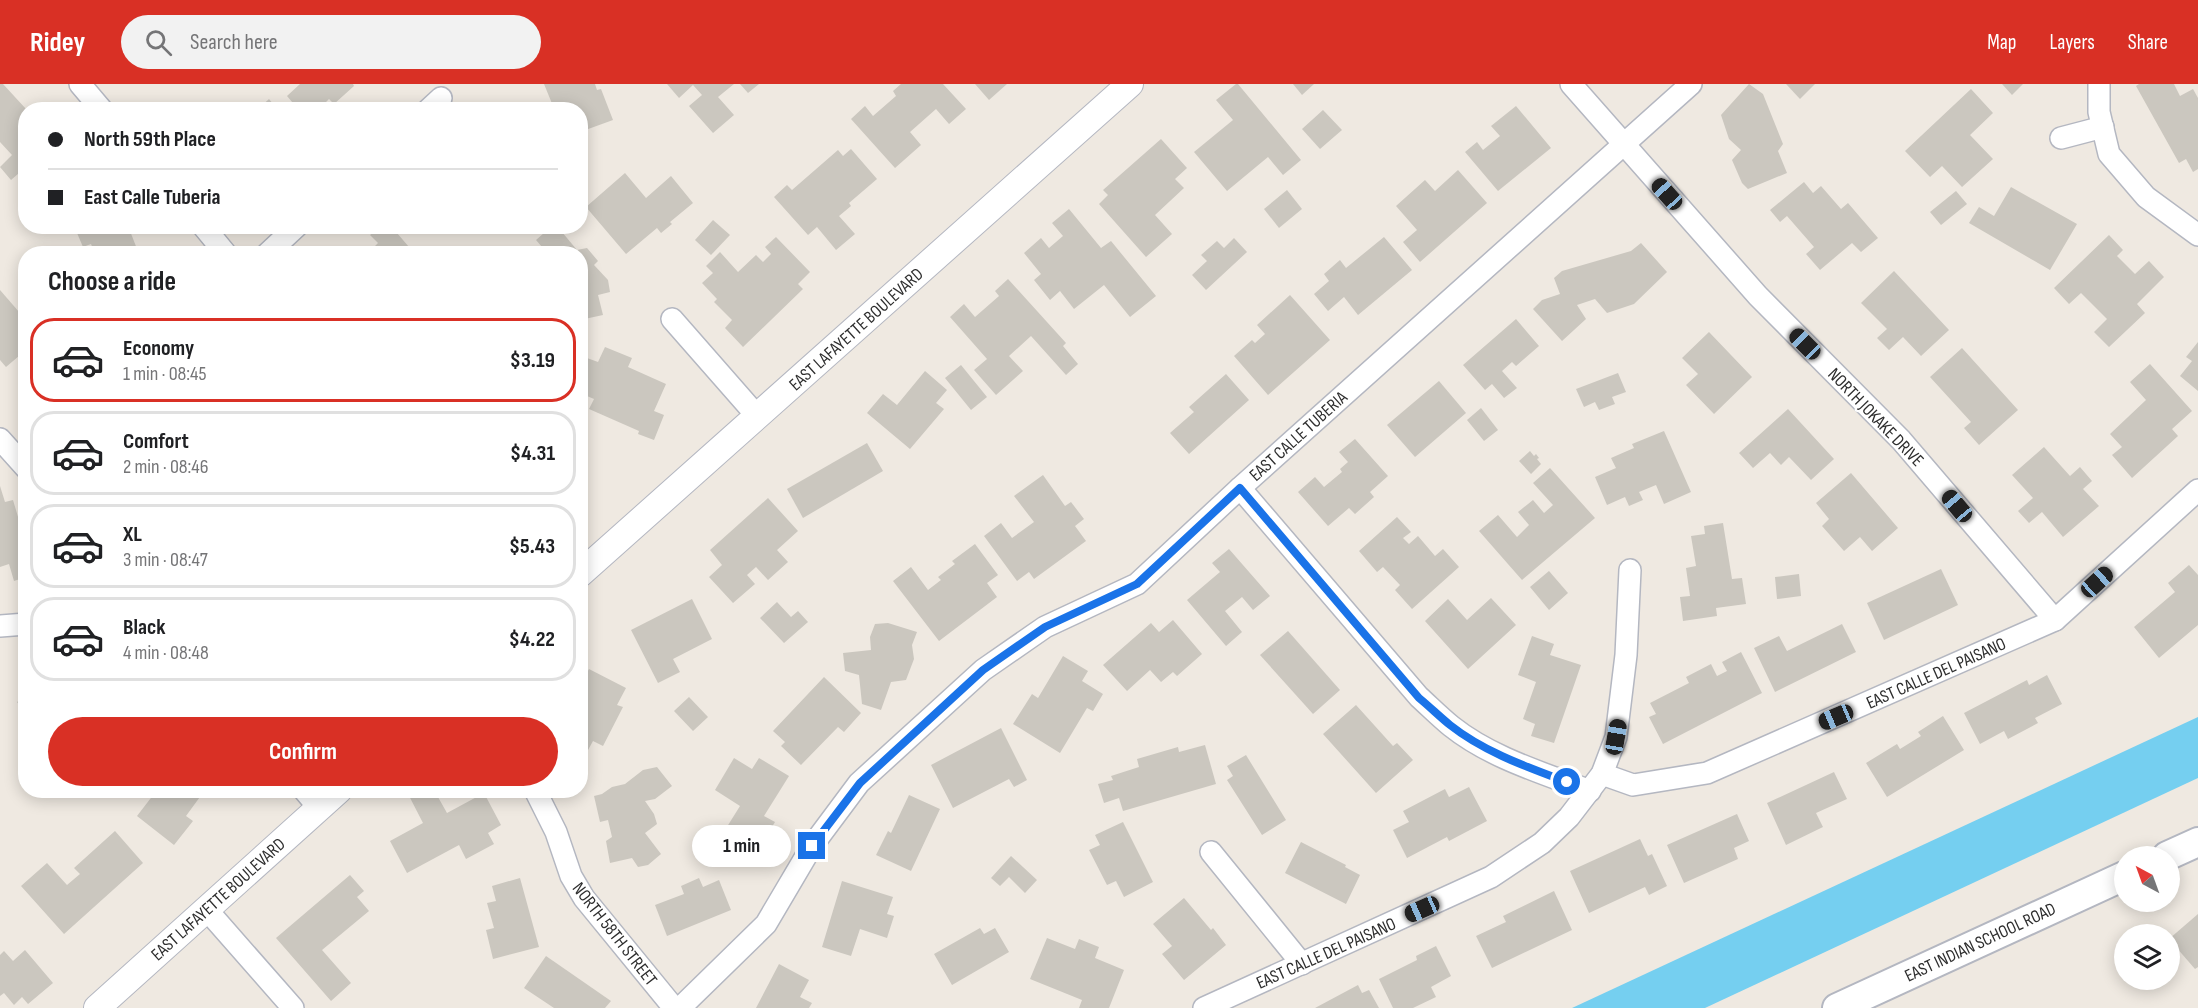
<!DOCTYPE html>
<html lang="en">
<head>
<meta charset="utf-8">
<style>
  :root { --surface:#fff; --page:#f2f2f2; --text:#202124; --muted:#757577; --line:#e0e0e0; --accent:#d93025 }
  body { margin:0; font-family:"Sofia Sans Condensed",sans-serif; background:var(--page); color:var(--text); height:100vh; display:flex; flex-direction:column; font-size:22px; white-space:nowrap }
  * { box-sizing:border-box; margin:0 }
  p { font-size:20px; color:var(--muted) }
  .icon { flex:none; width:33px; height:33px; fill:none; stroke:currentColor; stroke-width:2; stroke-linecap:round; stroke-linejoin:round }
  .map { position:relative; flex:1; overflow:hidden }
  .sheet { position:absolute; left:18px; top:162px; width:570px; height:552px; display:flex; flex-direction:column; background:var(--surface); border-radius:24px; box-shadow:0 3px 15px #0003 }
  .sheet>* { flex:none }
  .hud { position:absolute; left:18px; top:18px; width:570px; height:132px; border-radius:24px; box-shadow:0 3px 15px #0003; display:grid; align-content:center; height:132px; padding:0 30px; background:var(--surface) }
  .needle { width:39px; rotate:319deg }
  .tools { position:absolute; left:2114px; top:762px; display:grid; gap:12px }
  .tools a { display:grid; place-items:center; width:66px; height:66px; border-radius:50%; background:var(--surface); box-shadow:0 3px 15px #0003; font-size:30px }
  .end { position:absolute; width:27px; height:27px; margin:-14px; border:8px solid #1a73e8; background:#fff; box-shadow:0 0 0 3px #fff }
  .from { border-radius:50% }
  .bubble { position:absolute; height:42px; border-radius:21px; background:var(--surface); box-shadow:0 3px 15px #0003; font-size:20px; font-weight:700; line-height:42px; text-align:center }
  .car { position:absolute; width:18px; height:36px; margin:-18px -9px; border-radius:8px; box-shadow:0 0 4px 2px #0007; background:linear-gradient(#222 24%,#8ab4d8 0 40%,#222 0 76%,#8ab4d8 0 86%,#222 0) }
  .hud b { display:flex; align-items:center; gap:21px; height:57px; font-size:22px }
  .hud b+b { border-top:2px solid var(--line) }
  .hud i { width:15px; height:15px; background:var(--text) }
  ul { padding:0; list-style:none }
  li { display:flex; align-items:center; gap:18px; height:84px; margin:0 12px 9px; padding:0 18px; border:3px solid var(--line); border-radius:24px }
  li div { flex:1 }
  li b { display:block; font-size:22px }
  li em { font-style:normal; font-weight:700 }
  li.active { border-color:var(--accent) }
  li>.icon { width:54px; height:54px; stroke-width:1.5 }
  h2 { padding:0 30px; font-size:27px; line-height:72px }
  .button { display:flex; gap:12px; margin-top:auto; padding:12px 30px }
  .button a { flex:1; height:69px; border-radius:36px; background:var(--accent); color:#fff; font-size:24px; font-weight:700; line-height:69px; text-align:center }
  header { display:flex; align-items:center; gap:36px; box-sizing:border-box; height:84px; padding:0 30px; background:var(--accent); color:#fff }
  header strong { font-size:28px }
  nav { display:flex; gap:33px; margin-inline-start:auto; font-size:21px }
  .search { width:420px; height:54px; background:var(--page); display:flex; align-items:center; gap:15px; box-sizing:border-box; padding:0 21px; border-radius:33px; color:var(--muted); font-size:22px }
  .map>svg:first-child { display:block }
  .water { fill:#75cff0 }
  .building { fill:#cbc7bf }
  .lines { fill:none; stroke-linecap:round; stroke-linejoin:round }
  .minor-casing { stroke:#b4b7c1; stroke-width:24 }
  .tertiary-casing { stroke:#b4b7c1; stroke-width:28 }
  .secondary-casing { stroke:#b4b7c1; stroke-width:32 }
  .minor { stroke:#fff; stroke-width:21 }
  .tertiary { stroke:#fff; stroke-width:26 }
  .secondary { stroke:#fff; stroke-width:28 }
  .route { stroke:#1a73e8; stroke-width:8 }
  .labels { text-anchor:middle; stroke-width:4.5; stroke-linejoin:round; paint-order:stroke }
  .street-label { font-size:18px; fill:#2e2e2e; stroke:#fff }
</style>
</head>
<body>
<header>
<strong>Ridey</strong>
<div class="search"><svg class="icon" aria-label="search" viewBox="0 0 24 24"><circle cx="10" cy="10" r="6"/><path d="M15 15l6 6"/></svg>Search here</div>
<nav><a>Map</a><a>Layers</a><a>Share</a></nav>
</header>
<div class="map">
<svg width="2198" height="924" viewBox="0 0 2198 924">
  <rect width="100%" height="100%" fill="#efe9e1"/>
  <path class="water" d="M2198 633V694L1705 924H1572Z"/>
  <g class="building">
    <path d="M0 0H3L26 25V83L11 96 0 83 12 71 0 58Z"/>
    <path d="M300 0H353L354 2 334 20 329 15 318 26H312L306 19 298 25 287 12Z"/>
    <path d="M544 0H595L597 6 601 5 613 36 580 48V26H564L562 19 553 22Z"/>
    <path d="M667 0H734L718 13 734 31 713 49 689 22 702 11 693 1 679 14Z"/>
    <path d="M740 0H759L748 9Z"/>
    <path d="M901 0H943L966 25 949 40 936 25 910 48 921 61 895 84 851 35 865 22 873 32 896 12 893 7Z"/>
    <path d="M975 0H1007L989 16Z"/>
    <path d="M1236 0H1238L1301 76 1283 91 1268 73 1227 107 1194 68 1233 36 1216 16Z"/>
    <path d="M1293 0H1314L1302 11Z"/>
    <path d="M1749 0 1763 10 1783 60 1778 67 1787 89 1748 105 1742 99 1732 76 1741 66 1729 55 1721 31Z"/>
    <path d="M1786 0H1815L1800 15Z"/>
    <path d="M2002 0H2023L2012 11Z"/>
    <path d="M2139 0H2174L2180 12 2193 5 2198 14V85L2193 88 2186 75 2179 79 2136 2Z"/>
    <path d="M1971 5 1993 29 1970 51 1993 75 1962 103 1942 82 1930 93 1905 67Z"/>
    <path d="M269 15 278 26H257Z"/>
    <path d="M1516 22 1551 64 1498 107 1465 68 1477 58 1483 66 1500 52 1491 42Z"/>
    <path d="M1323 26 1342 46 1320 65 1302 45Z"/>
    <path d="M1161 55 1187 84 1175 95 1184 104 1155 131 1172 150 1146 173 1099 120 1108 111 1103 106Z"/>
    <path d="M851 65 877 95 849 119 851 122 839 132 855 150 836 166 817 143 808 151 774 113 787 101 792 106 838 66 843 72Z"/>
    <path d="M1458 86 1487 119 1420 178 1403 158 1417 146 1396 122 1425 96 1435 107Z"/>
    <path d="M625 89 646 114 671 92 693 119 670 138 672 140 661 149 657 144 626 170 586 123Z"/>
    <path d="M1804 98 1813 109 1821 102 1841 125 1848 119 1878 154 1861 168 1852 159 1820 186 1806 170 1814 163 1787 132 1780 138 1770 126Z"/>
    <path d="M2011 103 2077 140 2050 186 1969 139 1979 123 1994 132Z"/>
    <path d="M1287 106 1302 125 1279 144 1264 125Z"/>
    <path d="M1956 107 1967 120 1941 141 1930 128Z"/>
    <path d="M1069 125 1101 164 1111 157 1156 212 1130 233 1104 201 1074 225 1060 207 1050 216 1034 196 1041 190 1024 169 1041 154 1049 164 1063 152 1052 139Z"/>
    <path d="M713 136 730 151 711 171 695 156Z"/>
    <path d="M74 142H123L125 149 130 147 139 170H95L91 160 83 163Z"/>
    <path d="M380 142H391L415 170H367L378 159 370 151Z"/>
    <path d="M552 142H557L577 166 587 164 598 177 594 181 608 196 610 208 598 211 603 231 580 236V170H548L536 156Z"/>
    <path d="M2109 151 2123 166 2117 172 2135 190 2149 177 2164 193 2137 220 2145 229 2109 263 2094 248 2107 235 2081 209 2069 220 2054 204Z"/>
    <path d="M776 153 810 188 798 200 803 205 743 263 725 244 732 236 714 218 717 215 702 199 713 189 706 182 720 168 738 188 756 171 763 178 771 170 765 163Z"/>
    <path d="M1384 153 1412 186 1358 231 1344 213 1328 227 1314 210 1329 197 1324 190 1340 176 1346 184Z"/>
    <path d="M1234 154 1247 168 1206 206 1192 191 1207 177 1201 171 1217 157 1224 164Z"/>
    <path d="M1641 159 1667 188 1634 220 1607 229 1595 215 1577 221 1586 235 1562 257 1533 225 1542 216 1560 210 1554 194 1562 187 1631 167Z"/>
    <path d="M1894 187 1949 246 1921 272 1903 253 1889 266 1877 254 1887 245 1861 219Z"/>
    <path d="M1008 195 1066 259 1063 262 1078 280 1066 291 1031 252 1009 272 1023 287 996 311 974 286 987 275 950 233 964 220 975 233 999 212 995 207Z"/>
    <path d="M0 206 26 236V266L6 283 0 276Z"/>
    <path d="M1290 211 1330 256 1268 311 1234 272 1252 256 1255 259 1265 250 1257 241Z"/>
    <path d="M1516 235 1539 262 1516 282 1512 278 1502 287 1517 304 1504 314 1492 300 1485 306 1463 281Z"/>
    <path d="M1709 248 1752 293 1714 330 1686 301 1698 290 1682 274Z"/>
    <path d="M2198 258V307L2180 292 2192 277 2186 273Z"/>
    <path d="M605 263 632 274 628 283 666 300 654 327 664 331 654 356 638 350 639 347 589 325 594 315 580 309V289L587 274 598 278Z"/>
    <path d="M1962 264 2018 326 1979 361 1964 344 1971 338 1930 293Z"/>
    <path d="M2150 280 2192 327 2172 345 2178 352 2132 394 2112 371 2122 363 2110 350 2146 316 2130 298Z"/>
    <path d="M961 281 987 313 971 326 945 294Z"/>
    <path d="M925 287 947 306 936 319 944 325 910 365 867 329 883 310 897 321Z"/>
    <path d="M1618 289 1626 308 1612 313 1615 320 1599 326 1595 318 1584 323 1576 305Z"/>
    <path d="M1226 290 1249 316 1189 370 1170 349 1194 328 1189 323Z"/>
    <path d="M1439 297 1466 329 1415 373 1387 341Z"/>
    <path d="M1481 324 1498 346 1484 357 1467 336Z"/>
    <path d="M1788 325 1834 375 1811 396 1789 373 1781 381 1770 369 1753 384 1739 369Z"/>
    <path d="M1664 347 1691 408 1664 420 1656 401 1639 408 1643 416 1629 422 1625 413 1607 421 1595 393 1616 384 1611 374 1634 364 1632 360Z"/>
    <path d="M1355 355 1388 392 1370 408 1374 413 1355 430 1349 424 1328 442 1298 408 1315 393 1324 403 1342 388 1340 385 1348 378 1339 368Z"/>
    <path d="M867 359 883 387 803 434 787 405Z"/>
    <path d="M2044 363 2070 392 2080 383 2092 397 2083 405 2099 422 2063 453 2042 428 2029 439 2018 427 2033 414 2012 391Z"/>
    <path d="M1530 367 1534 372 1536 370 1539 374 1537 375 1541 380 1531 390 1519 377Z"/>
    <path d="M1550 384 1595 434 1522 496 1479 447 1498 431 1517 453 1529 441 1518 428 1533 416 1544 429 1553 421 1533 399Z"/>
    <path d="M1851 389 1898 444 1872 467 1860 453 1844 467 1822 442 1829 435 1816 419Z"/>
    <path d="M1043 391 1065 422 1071 418 1084 435 1075 442 1086 457 1034 495 1029 488 1017 497 984 452 1001 439 1012 454 1034 438 1014 412Z"/>
    <path d="M0 402 5 418 13 416 21 443 26 442V493L14 497 9 480 0 483Z"/>
    <path d="M768 414 798 447 777 466 788 478 768 496 756 483 747 491 755 500 733 519 709 493 722 481 710 466Z"/>
    <path d="M1397 433 1411 448 1403 454 1409 460 1418 452 1435 472 1443 465 1459 483 1412 525 1395 506 1400 501 1383 483 1377 488 1359 467Z"/>
    <path d="M1723 439 1732 495 1742 494 1746 520 1716 524 1717 532 1683 537 1680 513 1690 512 1686 484 1696 482 1691 452 1705 450 1704 442Z"/>
    <path d="M975 460 998 491 987 499 997 513 939 557 893 497 911 483 928 506 941 496 938 493 955 480 952 477Z"/>
    <path d="M1229 465 1270 512 1253 526 1242 513 1225 527 1242 548 1226 562 1187 516 1220 488 1212 479Z"/>
    <path d="M2189 481 2198 491V541L2159 574 2134 543 2175 508 2168 499Z"/>
    <path d="M1941 485 1958 521 1884 556 1867 519Z"/>
    <path d="M1549 487 1568 509 1549 526 1530 503Z"/>
    <path d="M1799 490 1801 512 1777 515 1775 493Z"/>
    <path d="M1491 514 1516 541 1468 585 1425 537 1448 515 1467 536Z"/>
    <path d="M692 515 712 555 673 575 680 588 658 599 631 546Z"/>
    <path d="M777 518 791 533 798 527 808 538 784 559 760 534Z"/>
    <path d="M1173 536 1202 570 1177 592 1173 588 1161 598 1150 586 1127 607 1103 581 1151 539 1159 548Z"/>
    <path d="M888 539 917 548 912 561 914 575 906 596 891 598 881 626 862 620 859 591 845 587 843 569 871 566 870 553 875 540Z"/>
    <path d="M1842 540 1856 568 1775 608 1754 564 1779 552 1787 567Z"/>
    <path d="M1288 547 1340 606 1313 630 1260 571Z"/>
    <path d="M1532 552 1554 560 1550 571 1581 581 1554 659 1531 652 1535 640 1523 635 1536 598 1518 591Z"/>
    <path d="M1741 568 1762 609 1663 660 1649 633 1656 630 1650 619 1689 599 1686 593 1711 580 1717 592 1727 587 1722 578Z"/>
    <path d="M1063 572 1088 587 1082 597 1103 610 1093 627 1087 624 1060 669 1013 640 1032 610 1038 614Z"/>
    <path d="M589 585 626 604 617 621 623 623 603 662 593 657 582 677 580 676V601Z"/>
    <path d="M2047 591 2062 620 2035 634 2038 639 2008 655 2004 647 1980 660 1964 629 2027 596 2029 601Z"/>
    <path d="M824 593 861 629 844 648 838 643 801 681 781 662 785 658 773 647Z"/>
    <path d="M26 612V630L17 618Z"/>
    <path d="M689 613 708 633 693 647 674 627Z"/>
    <path d="M1356 621 1393 662 1397 659 1413 676 1376 709 1323 650Z"/>
    <path d="M1943 632 1964 666 1887 713 1866 679 1897 660 1900 665 1921 652 1918 648Z"/>
    <path d="M1001 644 1027 696 1014 703 1009 695 953 724 931 681Z"/>
    <path d="M1205 661 1216 700 1123 727 1119 714 1104 719 1098 700 1113 696 1111 692 1139 683 1137 675 1178 663 1179 668Z"/>
    <path d="M1246 671 1286 736 1262 751 1227 696 1233 692 1227 682Z"/>
    <path d="M734 674 752 685 759 674 789 692 764 732 775 738 750 779 730 766 738 753 725 746 740 722 715 706Z"/>
    <path d="M657 683 672 702 655 715 645 717 654 730 657 740 645 749 661 770 648 781 638 783 632 774 610 779 606 757 612 753 608 736 600 738 594 712 602 710 612 703 625 700 643 686Z"/>
    <path d="M1834 688 1847 715 1816 729 1823 743 1786 761 1767 719Z"/>
    <path d="M1469 703 1487 737 1449 757 1447 753 1407 774 1393 746 1409 738 1403 727 1445 705 1449 713Z"/>
    <path d="M157 706H205L186 732 193 737 174 761 137 732Z"/>
    <path d="M406 706H434L447 729 484 709 501 741 488 749 494 760 466 775 459 761 407 789 390 757 423 739Z"/>
    <path d="M909 711 940 725 911 787 876 771 888 747 891 749Z"/>
    <path d="M1737 730 1749 757 1734 764 1738 775 1684 799 1667 761Z"/>
    <path d="M1123 738 1153 798 1124 813 1116 797 1107 801 1089 766 1100 761 1095 751Z"/>
    <path d="M115 747 143 779 64 850 21 802 47 779 67 801 80 790 74 784Z"/>
    <path d="M1640 755 1648 772 1652 770 1667 802 1649 811 1645 803 1589 829 1570 787Z"/>
    <path d="M1301 758 1346 781 1345 783 1360 791 1346 820 1285 789Z"/>
    <path d="M1011 772 1037 796 1025 809 1009 793 1000 802 991 794Z"/>
    <path d="M350 791 364 807 357 813 369 827 322 866 351 899 331 917 276 854Z"/>
    <path d="M520 794 539 863 493 875 486 846 494 844 487 819 496 817 492 802Z"/>
    <path d="M699 794 703 803 719 796 731 826 667 852 655 821 684 810 681 802Z"/>
    <path d="M842 797 893 813 887 830 894 832 887 854 860 845 851 872 822 863Z"/>
    <path d="M1554 807 1572 846 1492 884 1476 852 1506 838 1503 832Z"/>
    <path d="M1184 814 1211 846 1213 844 1226 861 1184 896 1162 870 1172 862 1153 840Z"/>
    <path d="M2198 830V883L2195 885 2169 855Z"/>
    <path d="M980 844 984 850 995 844 1009 868 952 901 934 870Z"/>
    <path d="M1047 854 1075 865 1079 855 1099 863 1095 874 1124 886 1109 924H1079L1082 916 1030 895Z"/>
    <path d="M1436 862 1451 892 1431 903 1436 913 1413 924H1393L1379 895 1417 876 1416 872Z"/>
    <path d="M25 866 53 899 28 920 22 913 14 921 4 909 0 912V871L4 867 13 877Z"/>
    <path d="M546 872 611 917 605 924H554L524 904Z"/>
    <path d="M779 880 809 896 800 913 812 919 809 924H756Z"/>
    <path d="M1358 901 1362 909 1369 906 1379 924H1315Z"/>
  </g>
  <g class="lines">
    <defs>
      <g id="minor">
        <path d="M80 0 102 26"/>
        <path d="M1571 0 1758 212 1901 356 2055 536"/>
        <path d="M2099 0V28L2109 70 2146 113 2198 151"/>
        <path d="M428 26 441 14"/>
        <path d="M2061 54 2103 43"/>
        <path d="M203 142 226 170"/>
        <path d="M267 170 297 142"/>
        <path d="M672 235 758 333"/>
        <path d="M0 355 26 384"/>
        <path d="M1240 404 1419 613C1430 623 1440 633 1451 642 1491 674 1543 689 1590 707"/>
        <path d="M0 542 26 540"/>
        <path d="M1602 690 1633 701 1707 689 2055 536 2198 406"/>
        <path d="M304 706 319 724"/>
        <path d="M535 706 556 748 571 792 584 814 674 924"/>
        <path d="M1211 768 1302 880"/>
        <path d="M207 826 293 924"/>
        <path d="M680 924 766 840 812 762 859 699 983 586 1045 543 1137 500 1240 404 1691 0"/>
        <path d="M1204 924 1491 793 1542 759 1569 733 1602 690 1616 653 1626 571 1630 486"/>
      </g>
      <g id="tertiary">
        <path d="M580 490 1130 0"/>
        <path d="M97 924 339 706"/>
      </g>
      <g id="secondary">
        <path d="M2167 772 2198 758"/>
        <path d="M1837 924 2124 792"/>
      </g>
    </defs>
    <use href="#minor" class="minor-casing"/>
    <use href="#tertiary" class="tertiary-casing"/>
    <use href="#secondary" class="secondary-casing"/>
    <use href="#minor" class="minor"/>
    <use href="#tertiary" class="tertiary"/>
    <use href="#secondary" class="secondary"/>
  </g>
  <g class="lines">
    <path class="route" d="M812 762 860 699 983 586 1045 543 1137 500 1240 404 1419 614C1430 623 1440 633 1450 641 1484 668 1527 683 1567 698"/>
  </g>
  <g class="labels">
    <g class="street-label">
      <text transform="translate(856 245) rotate(-42)" y="6">EAST LAFAYETTE BOULEVARD</text>
      <text transform="translate(1876 333) rotate(46)" y="6">NORTH JOKAKE DRIVE</text>
      <text transform="translate(1298 352) rotate(-42)" y="6">EAST CALLE TUBERIA</text>
      <text transform="translate(1936 589) rotate(-24)" y="6">EAST CALLE DEL PAISANO</text>
      <text transform="translate(218 815) rotate(-42)" y="6">EAST LAFAYETTE BOULEVARD</text>
      <text transform="translate(615 850) rotate(52)" y="6">NORTH 58TH STREET</text>
      <text transform="translate(1980 858) rotate(-25)" y="6">EAST INDIAN SCHOOL ROAD</text>
      <text transform="translate(1326 869) rotate(-24)" y="6">EAST CALLE DEL PAISANO</text>
    </g>
  </g>
</svg>
<div class="tools">
<a><svg class="needle" viewBox="-14 -14 28 28"><path d="M0-13l5 13h-10z" fill="#e53935"/><path d="M0 13l5-13h-10z" fill="#757577"/></svg></a>
<a><svg class="icon" aria-label="layers" viewBox="0 0 24 24"><path d="M12 4l9 5-9 5-9-5zM3 14l9 5 9-5"/></svg></a>
</div>
<i class="end from" style="left:1567px;top:698px"></i>
<i class="end" style="left:812px;top:762px"></i>
<div class="bubble" style="left:692px;top:741px;width:99px">1 min</div>
<i class="car" style="left:1667px;top:110px;rotate:318deg"></i>
<i class="car" style="left:1805px;top:260px;rotate:315deg"></i>
<i class="car" style="left:1957px;top:422px;rotate:320deg"></i>
<i class="car" style="left:2097px;top:498px;rotate:48deg"></i>
<i class="car" style="left:1836px;top:633px;rotate:247deg"></i>
<i class="car" style="left:1616px;top:653px;rotate:10deg"></i>
<i class="car" style="left:1422px;top:825px;rotate:246deg"></i>
<div class="hud">
<b><i class="from"></i>North 59th Place</b>
<b><i></i>East Calle Tuberia</b>
</div>
<section class="sheet">
<h2>Choose a ride</h2>
<ul>
<li class="active"><svg class="icon" aria-label="car" viewBox="0 0 24 24"><path d="M5 17H2v-5l4-1 3-4h7l3 4 3 1v5h-3M9 17h6M6 11h13"/><circle cx="7" cy="17" r="2"/><circle cx="17" cy="17" r="2"/></svg><div><b>Economy</b><p>1 min · 08:45</p></div><em>$3.19</em></li>
<li><svg class="icon" aria-label="car" viewBox="0 0 24 24"><path d="M5 17H2v-5l4-1 3-4h7l3 4 3 1v5h-3M9 17h6M6 11h13"/><circle cx="7" cy="17" r="2"/><circle cx="17" cy="17" r="2"/></svg><div><b>Comfort</b><p>2 min · 08:46</p></div><em>$4.31</em></li>
<li><svg class="icon" aria-label="car" viewBox="0 0 24 24"><path d="M5 17H2v-5l4-1 3-4h7l3 4 3 1v5h-3M9 17h6M6 11h13"/><circle cx="7" cy="17" r="2"/><circle cx="17" cy="17" r="2"/></svg><div><b>XL</b><p>3 min · 08:47</p></div><em>$5.43</em></li>
<li><svg class="icon" aria-label="car" viewBox="0 0 24 24"><path d="M5 17H2v-5l4-1 3-4h7l3 4 3 1v5h-3M9 17h6M6 11h13"/><circle cx="7" cy="17" r="2"/><circle cx="17" cy="17" r="2"/></svg><div><b>Black</b><p>4 min · 08:48</p></div><em>$4.22</em></li>
</ul>
<div class="button"><a>Confirm</a></div>
</section>
</div>
</body>
</html>
